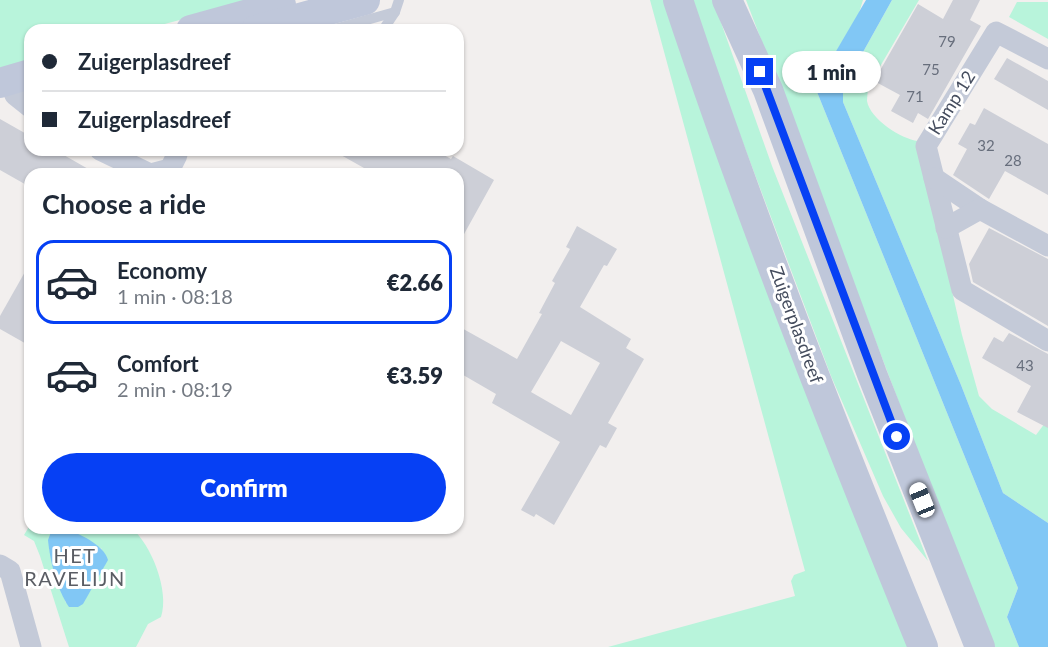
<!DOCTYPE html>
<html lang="en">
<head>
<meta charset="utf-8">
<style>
  :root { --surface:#fff; --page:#f2f2f3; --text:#1f2937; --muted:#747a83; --line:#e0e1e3; --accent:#0640f4 }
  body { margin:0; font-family:Lato,sans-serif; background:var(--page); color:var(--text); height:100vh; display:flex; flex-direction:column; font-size:22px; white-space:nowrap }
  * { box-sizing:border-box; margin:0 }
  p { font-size:20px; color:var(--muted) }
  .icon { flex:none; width:33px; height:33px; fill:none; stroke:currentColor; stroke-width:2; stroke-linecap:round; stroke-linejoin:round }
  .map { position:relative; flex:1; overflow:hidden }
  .details { position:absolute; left:24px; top:168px; width:440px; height:366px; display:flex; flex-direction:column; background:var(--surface); border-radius:18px; box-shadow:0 2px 4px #0004 }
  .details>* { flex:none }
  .banner { position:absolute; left:24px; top:24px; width:440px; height:132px; border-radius:18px; box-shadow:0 2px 4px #0004; display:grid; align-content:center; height:132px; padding:0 18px; background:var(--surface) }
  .end { position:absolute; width:27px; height:27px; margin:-14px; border:8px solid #0640f4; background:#fff; box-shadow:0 0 0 3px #fff }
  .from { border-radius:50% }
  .bubble { position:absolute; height:42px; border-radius:21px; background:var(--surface); box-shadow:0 2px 4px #0004; font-size:20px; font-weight:800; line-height:42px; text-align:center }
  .car { position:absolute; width:18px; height:36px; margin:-18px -9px; border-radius:8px; box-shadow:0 0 4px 2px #0007; background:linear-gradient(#fff 24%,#345 0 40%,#fff 0 76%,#345 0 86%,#fff 0) }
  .banner b { display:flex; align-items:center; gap:21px; height:57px; font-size:22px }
  .banner b+b { border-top:2px solid var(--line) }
  .banner i { width:15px; height:15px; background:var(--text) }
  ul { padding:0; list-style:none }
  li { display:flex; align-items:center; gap:18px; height:84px; margin:0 12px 9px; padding:0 6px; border:3px solid transparent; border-radius:18px }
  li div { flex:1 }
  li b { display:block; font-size:22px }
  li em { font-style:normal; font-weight:800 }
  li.active { border-color:var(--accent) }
  li>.icon { width:54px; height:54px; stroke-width:1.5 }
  h2 { padding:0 18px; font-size:27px; line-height:72px }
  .primary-button { display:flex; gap:12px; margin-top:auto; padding:12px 18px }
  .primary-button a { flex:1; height:69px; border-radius:36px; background:var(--accent); color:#fff; font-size:24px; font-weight:800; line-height:69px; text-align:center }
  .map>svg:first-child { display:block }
  .green { fill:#b8f4db; fill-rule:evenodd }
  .water { fill:#81c7f5 }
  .building { fill:#cdcfd7; fill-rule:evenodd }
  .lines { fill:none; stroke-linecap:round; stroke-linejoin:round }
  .lane { stroke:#c4cad8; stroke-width:10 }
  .street { stroke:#c4cad8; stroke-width:21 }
  .secondary { stroke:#bfc7da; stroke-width:30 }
  .route { stroke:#0640f4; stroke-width:8 }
  .labels { text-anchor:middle; stroke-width:6; stroke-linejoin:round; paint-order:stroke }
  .number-label { font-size:15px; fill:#676e7c }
  .street-label { font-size:18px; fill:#454d5e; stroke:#fff }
  .neighbourhood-label { font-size:20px; letter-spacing:1.5px; fill:#5a5d64; stroke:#fff }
</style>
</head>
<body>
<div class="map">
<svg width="1048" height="647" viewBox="0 0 1048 647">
  <rect width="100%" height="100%" fill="#f2efee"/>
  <g class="green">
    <path d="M0 0H255L142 30H30V60L0 68Z"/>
    <path d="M650 0H670L911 647H608L795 596 791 581 794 575 805 571Z"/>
    <path d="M689 0H713L772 166 928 561 901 528 883 496 831 376Z"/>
    <path d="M746 0H863L859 13 815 87 1018 588 1007 617 1019 647H992Z"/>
    <path d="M892 0H919L868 87C868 91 867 97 867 101 870 119 901 139 918 141L962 335 979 396 992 409 1036 435 1048 419V523L1003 493 961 385 843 102V88Z"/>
    <path d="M1017 2H1048V39L1009 17Z"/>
    <path d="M30 525V528H131C151 543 170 592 161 617L148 624 136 647H69L40 556 34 541 24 535ZM63 529 79 535 102 549 66 603 49 548Z"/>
  </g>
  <g class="water">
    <path d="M866 0H892L843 88V102L961 385 1003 493 1048 523V647H1019L1007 617 1018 588 815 87Z"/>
    <path d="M63 529C78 532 104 545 108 560L83 604 78 607H69C57 590 50 561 48 540L51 532Z"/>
  </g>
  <g class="building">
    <path d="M953 0H980L970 20 981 26 928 119 918 113 913 123 891 111 900 95 874 81 918 4 943 19Z"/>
    <path d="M1007 58 1048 81V110L994 79Z"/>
    <path d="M984 108 1048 144V195L1005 171 989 199 953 175 967 149 958 144 970 123 975 125Z"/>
    <path d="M0 119 30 136V150H55L97 174H30V187L0 170Z"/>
    <path d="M332 150H435L451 159 453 156 494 180 458 245V174H361L364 168Z"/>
    <path d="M577 226 617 249 607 266 604 265 580 307 631 339 626 348 644 359 608 423 617 428 606 448 600 445 554 525 536 514 534 517 521 510 560 442 492 403 496 394 458 372V326L517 359 542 314 539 313 555 283 552 281 570 249 566 247ZM561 341 600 363 571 415 531 392Z"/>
    <path d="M989 228 1048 259V326L973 282 969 264Z"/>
    <path d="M30 263V346L0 329V316Z"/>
    <path d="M1009 333 1048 354V428L1017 412 1031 386 982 358 994 337 1003 342Z"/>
  </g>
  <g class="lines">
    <g class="lane">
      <path d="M331 30 395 12"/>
      <path d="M383 30 395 12 399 0"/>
    </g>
    <g class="street">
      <path d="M1048 59 996 32 926 146 962 290 1048 341"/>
      <path d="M9 80 15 95 30 107"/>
      <path d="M100 150 150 174"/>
      <path d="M151 174 170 169 177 155 176 150"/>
      <path d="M934 178 980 209"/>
      <path d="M946 228 980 209 1048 246"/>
      <path d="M0 565 10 571 31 647"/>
    </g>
    <g class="secondary">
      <path d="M678 0C751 219 836 434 923 647"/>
      <path d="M727 0 768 90 872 374 980 647"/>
      <path d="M191 30 281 5"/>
      <path d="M256 30 365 0"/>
      <path d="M0 83 30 74"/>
    </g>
  </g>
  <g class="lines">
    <path class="route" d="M760 72 897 437"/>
  </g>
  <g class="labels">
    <g class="number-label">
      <text x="947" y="47">79</text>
      <text x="931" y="75">75</text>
      <text x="915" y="102">71</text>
      <text x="986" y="151">32</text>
      <text x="1013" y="166">28</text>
      <text x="1025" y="371">43</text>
    </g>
    <g class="street-label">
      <text transform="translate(952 103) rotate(-58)" y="6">Kamp 12</text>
      <text transform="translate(796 325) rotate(70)" y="6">Zuigerplasdreef</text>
    </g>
    <g class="neighbourhood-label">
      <text x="75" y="563">HET<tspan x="75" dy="23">RAVELIJN</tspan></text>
    </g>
  </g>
</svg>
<i class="end from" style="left:897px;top:437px"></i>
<i class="end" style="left:760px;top:72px"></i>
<div class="bubble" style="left:782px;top:51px;width:99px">1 min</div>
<i class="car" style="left:922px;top:500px;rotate:338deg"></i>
<div class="banner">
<b><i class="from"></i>Zuigerplasdreef</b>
<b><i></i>Zuigerplasdreef</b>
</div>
<section class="details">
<h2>Choose a ride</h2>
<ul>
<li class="active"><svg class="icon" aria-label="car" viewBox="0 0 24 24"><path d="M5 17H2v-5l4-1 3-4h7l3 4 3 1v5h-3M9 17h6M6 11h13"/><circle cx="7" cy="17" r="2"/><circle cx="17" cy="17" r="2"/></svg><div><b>Economy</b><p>1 min · 08:18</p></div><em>€2.66</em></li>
<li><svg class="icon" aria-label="car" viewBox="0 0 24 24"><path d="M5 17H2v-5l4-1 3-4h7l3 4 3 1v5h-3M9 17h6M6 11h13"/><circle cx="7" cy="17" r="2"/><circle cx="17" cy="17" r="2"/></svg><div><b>Comfort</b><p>2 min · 08:19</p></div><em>€3.59</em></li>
</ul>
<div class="primary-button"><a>Confirm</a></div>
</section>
</div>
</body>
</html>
